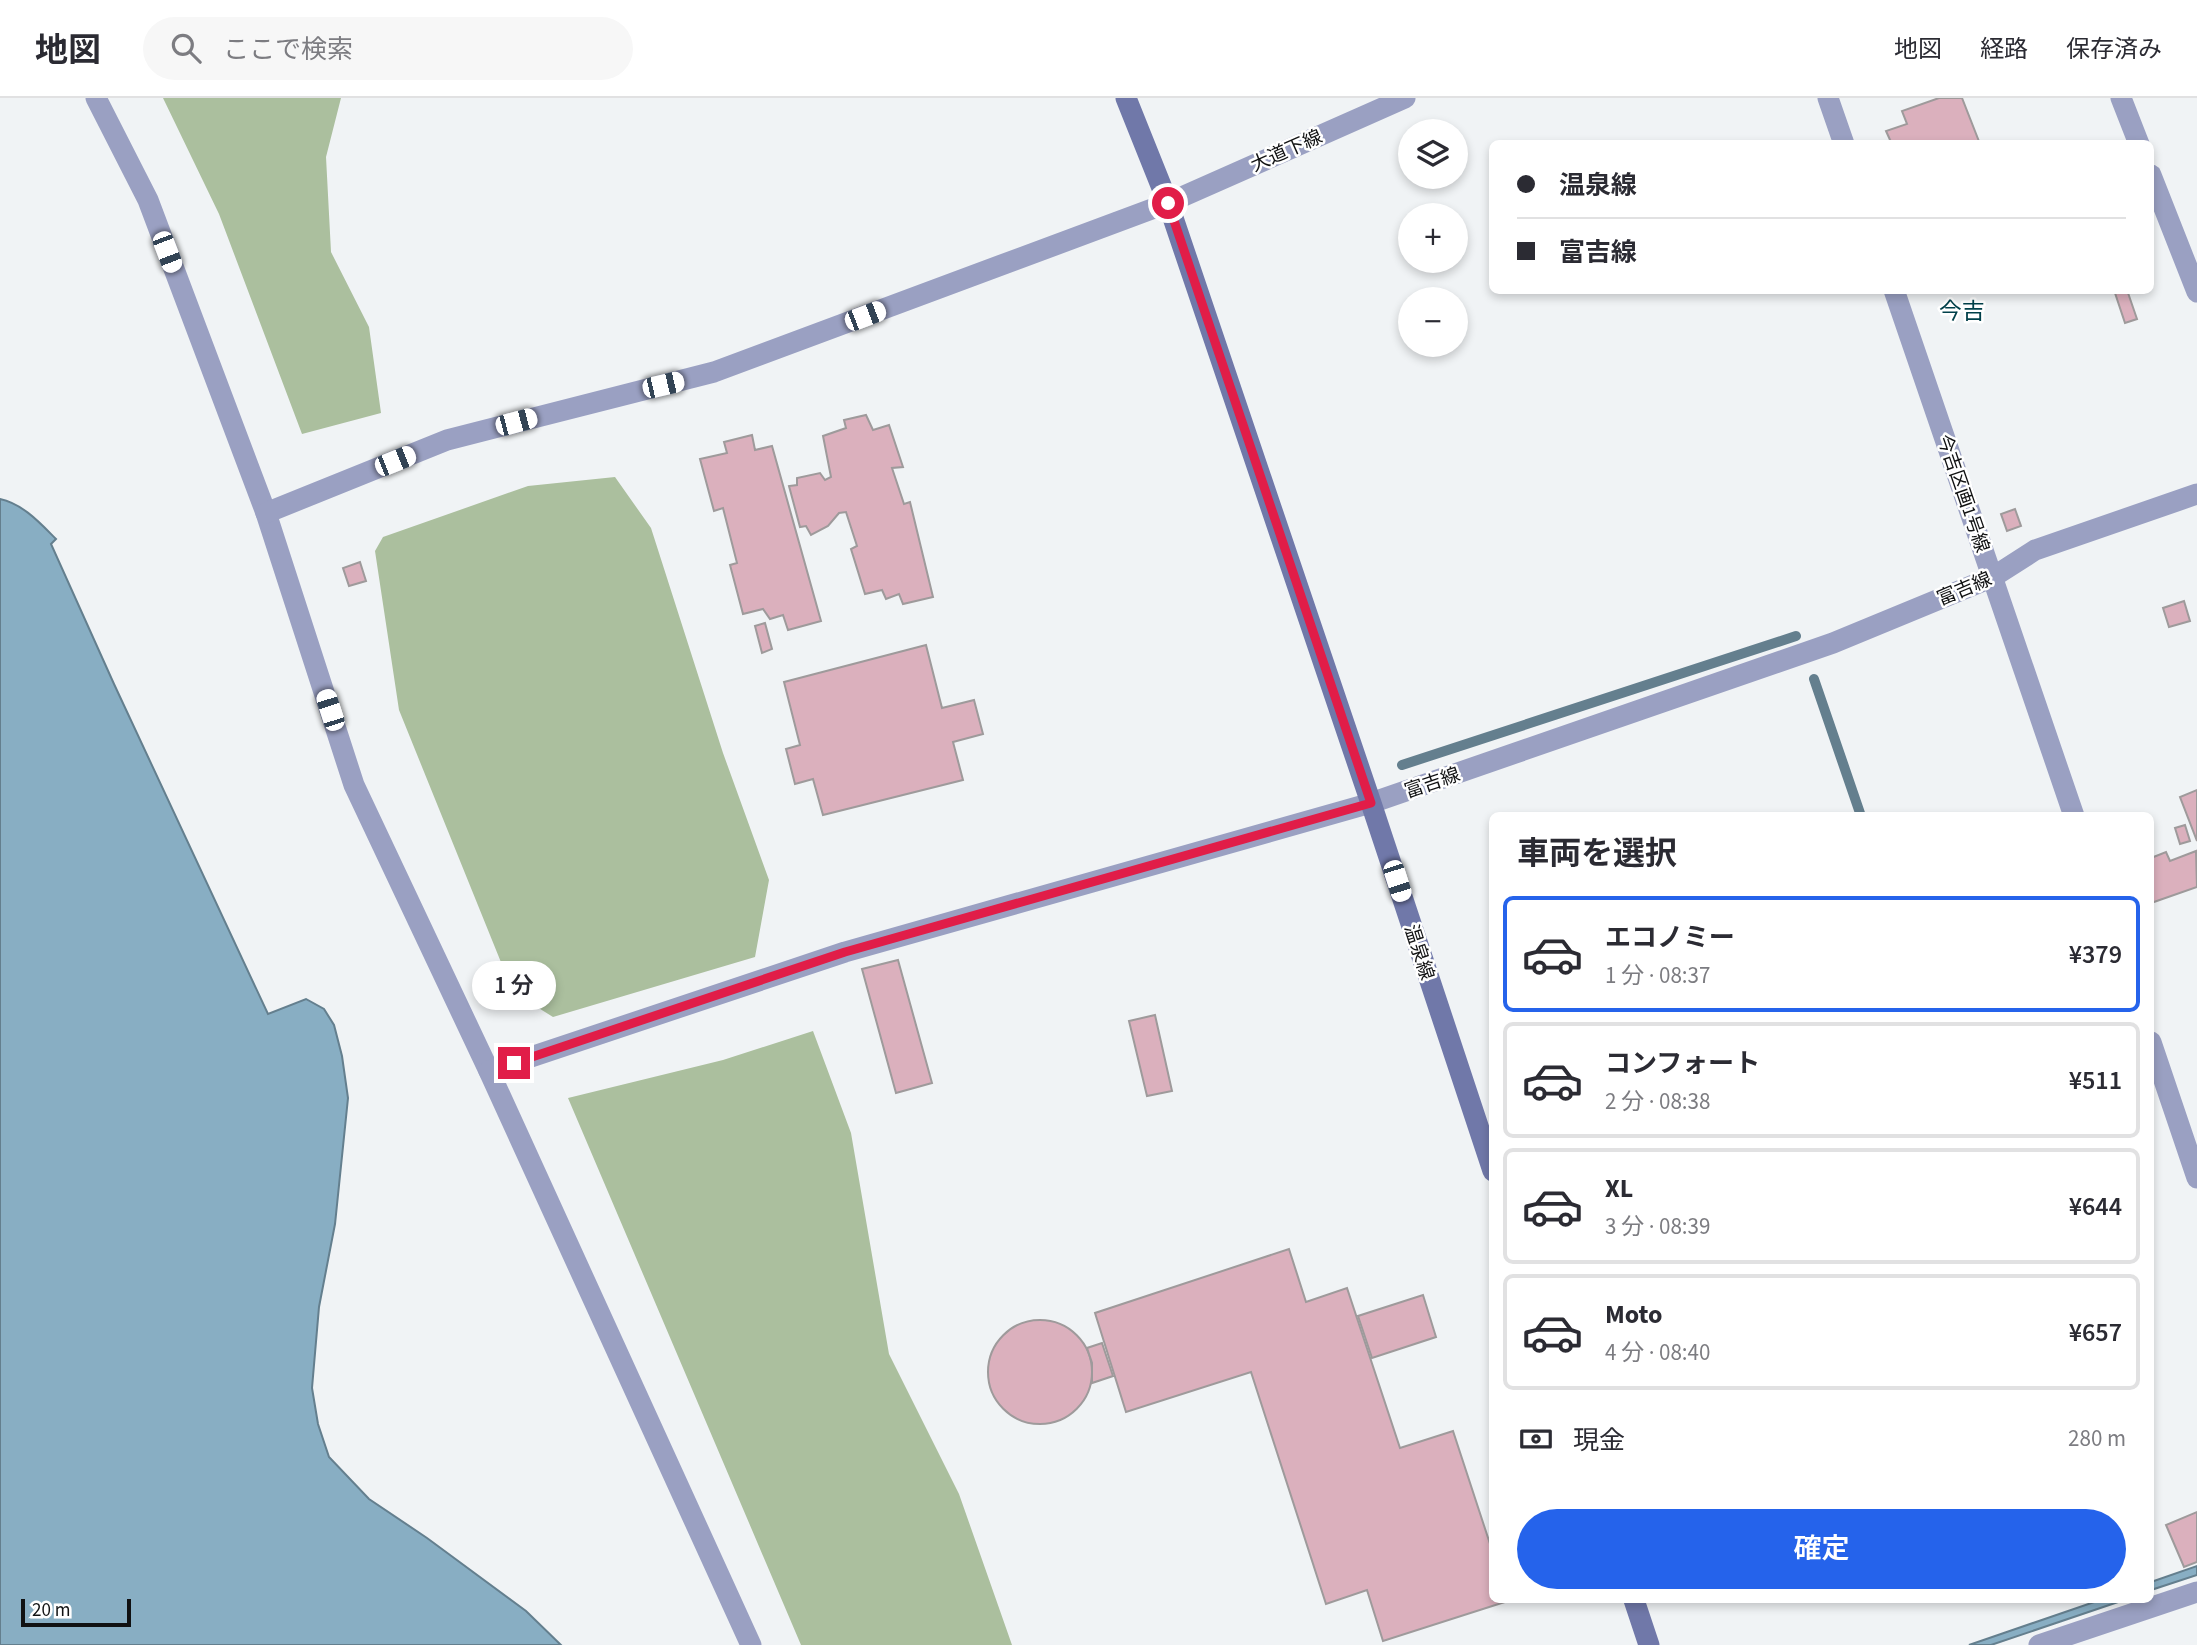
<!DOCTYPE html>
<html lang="ja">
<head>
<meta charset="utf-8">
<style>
  :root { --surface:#fff; --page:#f7f7f7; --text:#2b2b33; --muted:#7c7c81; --line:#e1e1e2; --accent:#2563eb }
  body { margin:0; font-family:"Source Sans 3","Noto Sans JP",sans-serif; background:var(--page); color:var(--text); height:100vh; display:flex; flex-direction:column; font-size:26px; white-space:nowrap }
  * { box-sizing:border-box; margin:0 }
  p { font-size:23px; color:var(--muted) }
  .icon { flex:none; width:38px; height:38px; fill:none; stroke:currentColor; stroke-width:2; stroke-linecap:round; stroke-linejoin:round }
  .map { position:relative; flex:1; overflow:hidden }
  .side { position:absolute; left:1489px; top:714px; width:665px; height:791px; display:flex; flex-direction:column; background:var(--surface); border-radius:10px; box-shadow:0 4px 10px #0003 }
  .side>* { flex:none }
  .top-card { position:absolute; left:1489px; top:42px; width:665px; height:154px; border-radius:10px; box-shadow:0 4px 10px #0003; display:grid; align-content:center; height:154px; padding:0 28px; background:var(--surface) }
  .controls { position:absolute; left:1398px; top:21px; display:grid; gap:14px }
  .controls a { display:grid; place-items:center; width:70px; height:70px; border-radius:50%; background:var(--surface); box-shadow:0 4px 10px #0003; font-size:35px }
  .scale { position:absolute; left:21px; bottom:18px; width:110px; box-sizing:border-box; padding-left:7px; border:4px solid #101112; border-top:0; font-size:19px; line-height:24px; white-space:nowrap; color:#101112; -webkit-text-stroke:5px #fff; paint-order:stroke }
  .end { position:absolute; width:32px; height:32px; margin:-16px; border:9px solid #e11d48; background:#fff; box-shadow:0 0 0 4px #fff }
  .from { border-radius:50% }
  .bubble { position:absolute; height:49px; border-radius:24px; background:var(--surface); box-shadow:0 4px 10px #0003; font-size:23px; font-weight:600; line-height:49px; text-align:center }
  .car { position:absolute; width:21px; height:42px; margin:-21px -10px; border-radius:9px; box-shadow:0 0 5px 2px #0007; background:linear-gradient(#fff 24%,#345 0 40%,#fff 0 76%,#345 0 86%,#fff 0) }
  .top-card b { display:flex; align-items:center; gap:24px; height:66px; font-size:26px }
  .top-card b+b { border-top:2px solid var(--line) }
  .top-card i { width:18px; height:18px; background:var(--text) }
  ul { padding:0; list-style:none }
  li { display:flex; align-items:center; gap:21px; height:116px; margin:0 14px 10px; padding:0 14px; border:4px solid var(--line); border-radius:10px }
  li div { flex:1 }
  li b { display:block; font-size:26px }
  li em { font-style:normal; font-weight:600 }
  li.on { border-color:var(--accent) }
  li>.icon { width:63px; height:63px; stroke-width:1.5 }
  h2 { padding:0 28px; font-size:32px; line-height:84px }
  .pay { display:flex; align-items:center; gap:18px; height:77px; padding:0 28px; font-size:26px }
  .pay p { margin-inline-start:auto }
  .primary-button { display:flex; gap:14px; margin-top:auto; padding:14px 28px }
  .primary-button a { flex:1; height:80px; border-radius:42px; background:var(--accent); color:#fff; font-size:28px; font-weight:600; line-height:80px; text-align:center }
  header { display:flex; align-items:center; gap:42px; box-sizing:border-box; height:98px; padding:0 35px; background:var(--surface); border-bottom:2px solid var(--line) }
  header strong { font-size:33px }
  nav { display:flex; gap:38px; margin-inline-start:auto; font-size:24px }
  .search { width:490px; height:63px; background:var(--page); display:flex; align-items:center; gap:18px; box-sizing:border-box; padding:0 24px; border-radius:38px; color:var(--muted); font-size:26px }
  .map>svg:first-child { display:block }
  .forest { fill:#abbf9e }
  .water { fill:#88aec3; stroke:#647f8e; stroke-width:2 }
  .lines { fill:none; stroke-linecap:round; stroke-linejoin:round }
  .stream { stroke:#647f8e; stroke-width:10 }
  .building { fill:#dbb0bd; stroke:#9e9a9b; stroke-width:2 }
  .street { stroke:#9aa0c2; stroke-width:21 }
  .secondary { stroke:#7078a9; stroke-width:21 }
  .route { stroke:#e11d48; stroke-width:9 }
  .labels { text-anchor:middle; stroke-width:5; stroke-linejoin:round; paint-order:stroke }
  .street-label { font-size:19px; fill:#101112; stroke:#fff }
  .quarter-label { font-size:23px; fill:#00404a; stroke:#fff }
</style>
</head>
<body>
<header>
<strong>地図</strong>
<div class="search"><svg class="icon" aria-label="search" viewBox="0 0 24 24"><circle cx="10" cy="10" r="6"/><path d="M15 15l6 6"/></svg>ここで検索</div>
<nav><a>地図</a><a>経路</a><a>保存済み</a></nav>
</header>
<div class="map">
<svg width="2197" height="1547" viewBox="0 0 2197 1547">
  <rect width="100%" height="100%" fill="#f0f3f5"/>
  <g class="forest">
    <path d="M163 0H341L326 59 331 154 369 229 381 315 302 336 219 116Z"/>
    <path d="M615 379 651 430 723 655 769 782 755 859 553 919 513 894 399 612 375 453 383 439 528 388Z"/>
    <path d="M813 933 851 1035 889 1256 959 1396 1012 1547H801L568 1000 723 962Z"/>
  </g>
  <g class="water">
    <path d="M0 401C23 406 40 425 56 441L51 446 114 586 268 916 306 901 324 911 334 927 342 958 348 1000 335 1126 319 1209 312 1290 318 1326 329 1359 369 1401 427 1440 526 1513 561 1547H0Z"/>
    <path d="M2197 1468V1477L2151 1492V1484Z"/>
    <path d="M2100 1502H2124L1991 1547H1969Z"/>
  </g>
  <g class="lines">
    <g class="stream">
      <path d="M1814 581 1861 718"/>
      <path d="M1402 667 1796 538"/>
    </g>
  </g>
  <g class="building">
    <path d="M1939 0H1962L1980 46H1888L1891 44 1886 33 1907 26 1902 13Z"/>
    <path d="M2114 192H2127L2137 221 2125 225Z"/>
    <path d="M866 317 873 332 889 327 903 369 892 370 904 406 910 404 933 499 903 506 899 496 886 501 882 492 865 496 851 451 857 448 846 414 839 415 828 428 811 437 806 428 800 429 789 388 797 387V380L820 375 825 382 831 379 823 338 846 330 844 322Z"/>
    <path d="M752 337 755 352 772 348 821 523 788 532 783 517 770 521 763 511 743 516 730 467 737 465 723 410 714 413 700 361 727 355 724 344Z"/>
    <path d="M2015 411 2021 428 2007 433 2001 416Z"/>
    <path d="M360 464 366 483 349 488 343 470Z"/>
    <path d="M2184 503 2190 523 2169 529 2163 510Z"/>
    <path d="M765 525 772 551 762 555 755 528Z"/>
    <path d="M926 547 942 610 974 602 983 636 953 644 963 682 823 717 813 681 795 686 786 651 800 647 784 584Z"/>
    <path d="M2197 692V743L2180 699Z"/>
    <path d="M2185 727 2190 743 2180 746 2175 730Z"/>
    <path d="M2196 753 2197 789 2151 805V760L2166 754 2170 763Z"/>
    <path d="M898 862 932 985 896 995 862 871Z"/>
    <path d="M1155 917 1172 993 1147 998 1129 923Z"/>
    <path d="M1289 1151 1306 1204 1347 1190 1400 1350 1453 1333 1493 1455V1502H1508V1503L1383 1543 1367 1492 1326 1506 1251 1274 1126 1314 1095 1215Z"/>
    <path d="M1423 1197 1436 1239 1372 1260 1358 1218Z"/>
    <circle cx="1040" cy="1274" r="52"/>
    <path d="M1102 1245 1113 1278 1092 1285V1265L1087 1250Z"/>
    <path d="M2197 1414V1464L2184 1469 2166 1427Z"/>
  </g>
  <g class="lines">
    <g class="street">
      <path d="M96 0 148 102 266 415 354 687 489 973 751 1547"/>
      <path d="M1828 0 1844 46"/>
      <path d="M2121 0 2139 46"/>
      <path d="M2151 77 2197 194"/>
      <path d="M1894 192 2074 718"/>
      <path d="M266 415 447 342 714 274 1168 105 1405 0"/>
      <path d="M2151 944 2197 1080"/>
      <path d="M489 973 845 854 1371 705 1833 545 1993 479 2035 452 2197 396"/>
      <path d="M2039 1547 2197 1494"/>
    </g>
    <g class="secondary">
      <path d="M1126 0 1168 105 1371 705 1493 1073"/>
      <path d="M1634 1502 1649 1547"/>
    </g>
  </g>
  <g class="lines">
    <path class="route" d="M514 965 845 854 1371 705 1168 105"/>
  </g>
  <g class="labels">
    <g class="street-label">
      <text transform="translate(1286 52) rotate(-24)" y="7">大道下線</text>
      <text transform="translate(1964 395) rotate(71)" y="7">今吉区画1号線</text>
      <text transform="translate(1964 490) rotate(-23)" y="7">富吉線</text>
      <text transform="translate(1432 684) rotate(-19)" y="7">富吉線</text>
      <text transform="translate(1420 854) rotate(72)" y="7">温泉線</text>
    </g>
    <g class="quarter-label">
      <text x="1962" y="221">今吉</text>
    </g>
  </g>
</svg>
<div class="controls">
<a><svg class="icon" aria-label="layers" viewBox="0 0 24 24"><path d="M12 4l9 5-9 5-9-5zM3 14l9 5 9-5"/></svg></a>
<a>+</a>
<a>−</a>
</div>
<div class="scale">20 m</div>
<i class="end from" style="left:1168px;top:105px"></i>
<i class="end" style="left:514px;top:965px"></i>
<div class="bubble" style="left:472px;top:863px;width:84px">1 分</div>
<i class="car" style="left:167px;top:154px;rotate:159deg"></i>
<i class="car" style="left:865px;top:218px;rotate:69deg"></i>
<i class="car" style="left:663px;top:287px;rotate:77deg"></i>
<i class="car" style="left:516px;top:324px;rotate:75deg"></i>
<i class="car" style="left:395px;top:363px;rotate:68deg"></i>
<i class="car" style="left:330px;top:612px;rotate:342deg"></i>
<i class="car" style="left:1397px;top:783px;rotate:162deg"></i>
<div class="top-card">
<b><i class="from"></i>温泉線</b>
<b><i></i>富吉線</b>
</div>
<section class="side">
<h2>車両を選択</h2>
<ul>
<li class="on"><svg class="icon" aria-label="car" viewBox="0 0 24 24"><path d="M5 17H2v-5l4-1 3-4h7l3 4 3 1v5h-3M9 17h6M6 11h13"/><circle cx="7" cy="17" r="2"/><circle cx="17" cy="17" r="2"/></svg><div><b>エコノミー</b><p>1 分 · 08:37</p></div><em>¥379</em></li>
<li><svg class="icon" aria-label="car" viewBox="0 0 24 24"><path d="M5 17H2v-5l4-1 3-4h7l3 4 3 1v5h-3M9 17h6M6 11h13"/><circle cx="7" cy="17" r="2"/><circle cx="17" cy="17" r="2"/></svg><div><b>コンフォート</b><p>2 分 · 08:38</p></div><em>¥511</em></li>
<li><svg class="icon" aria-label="car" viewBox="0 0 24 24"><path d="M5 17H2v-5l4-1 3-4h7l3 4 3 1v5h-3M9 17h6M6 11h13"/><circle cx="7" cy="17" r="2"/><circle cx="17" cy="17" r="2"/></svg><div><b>XL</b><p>3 分 · 08:39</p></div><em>¥644</em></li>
<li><svg class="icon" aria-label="car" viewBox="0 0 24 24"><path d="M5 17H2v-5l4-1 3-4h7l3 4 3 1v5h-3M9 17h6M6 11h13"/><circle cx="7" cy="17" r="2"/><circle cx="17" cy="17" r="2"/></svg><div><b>Moto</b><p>4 分 · 08:40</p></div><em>¥657</em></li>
</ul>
<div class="pay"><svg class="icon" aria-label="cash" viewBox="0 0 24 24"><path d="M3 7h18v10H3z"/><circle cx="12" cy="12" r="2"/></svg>現金<p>280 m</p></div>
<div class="primary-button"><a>確定</a></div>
</section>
</div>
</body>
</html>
